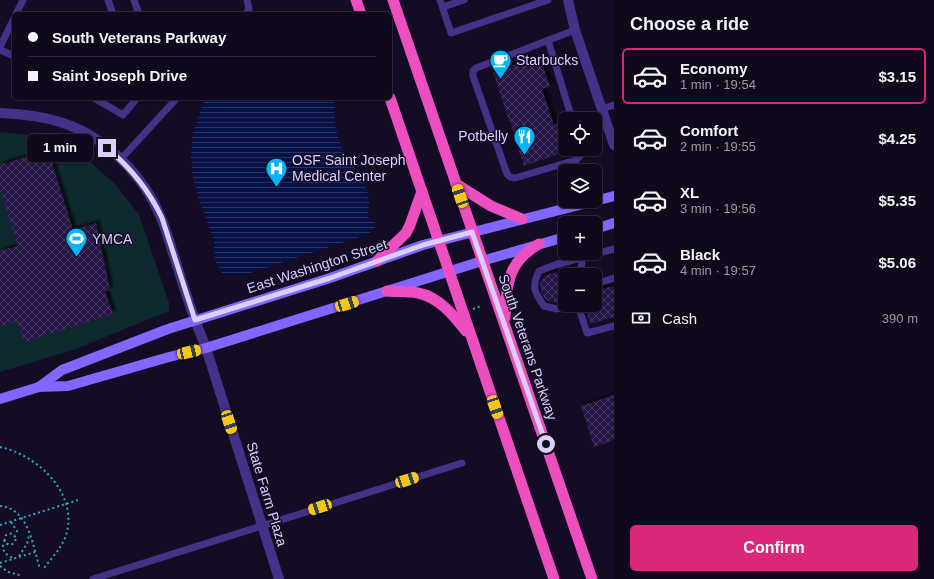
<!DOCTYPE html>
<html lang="en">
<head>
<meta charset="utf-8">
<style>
  :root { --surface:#0f091b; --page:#181224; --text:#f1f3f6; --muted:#9b9aa3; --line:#2f2a3a; --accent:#db2777 }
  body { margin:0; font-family:Arial,sans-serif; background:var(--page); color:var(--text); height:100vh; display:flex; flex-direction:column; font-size:15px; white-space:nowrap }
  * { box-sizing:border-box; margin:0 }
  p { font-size:13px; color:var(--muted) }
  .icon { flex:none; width:22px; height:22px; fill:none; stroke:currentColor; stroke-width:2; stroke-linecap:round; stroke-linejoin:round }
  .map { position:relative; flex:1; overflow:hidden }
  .panel { display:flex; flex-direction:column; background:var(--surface); width:320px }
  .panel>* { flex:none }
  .hud { position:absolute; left:12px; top:12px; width:380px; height:88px; border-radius:6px; box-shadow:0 1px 3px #0004,0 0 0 1px var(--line); display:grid; align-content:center; height:88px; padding:0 16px; background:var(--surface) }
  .controls { position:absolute; left:558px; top:112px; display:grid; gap:8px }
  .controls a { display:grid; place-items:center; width:44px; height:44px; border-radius:6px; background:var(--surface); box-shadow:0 1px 3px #0004,0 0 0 1px var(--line); font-size:20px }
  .end { position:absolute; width:18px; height:18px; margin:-9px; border:5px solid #dcceff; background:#111; box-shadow:0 0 0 2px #111 }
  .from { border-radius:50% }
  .bubble { position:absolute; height:28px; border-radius:6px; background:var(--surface); box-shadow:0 1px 3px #0004,0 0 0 1px var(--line); font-size:13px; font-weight:700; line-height:28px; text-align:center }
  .car { position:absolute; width:12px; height:24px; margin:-12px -6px; border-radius:5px; box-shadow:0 0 3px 1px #0007; background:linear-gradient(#f5c518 24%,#345 0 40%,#f5c518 0 76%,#345 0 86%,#f5c518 0) }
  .hud b { display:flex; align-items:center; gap:14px; height:38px; font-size:15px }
  .hud b+b { border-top:1px solid var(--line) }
  .hud i { width:10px; height:10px; background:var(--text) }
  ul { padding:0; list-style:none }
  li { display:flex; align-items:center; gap:12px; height:56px; margin:0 8px 6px; padding:0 8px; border:2px solid transparent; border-radius:6px }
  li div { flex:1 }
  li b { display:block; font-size:15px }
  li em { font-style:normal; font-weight:700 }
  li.active { border-color:var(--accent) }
  li>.icon { width:36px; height:36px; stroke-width:1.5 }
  h2 { padding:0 16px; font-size:18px; line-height:48px }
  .pay { display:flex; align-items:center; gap:10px; height:44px; padding:0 16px; font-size:15px }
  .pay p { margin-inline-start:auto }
  .primary-button { display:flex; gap:8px; margin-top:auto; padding:8px 16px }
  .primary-button a { flex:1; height:46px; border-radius:6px; background:var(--accent); color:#fff; font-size:16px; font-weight:700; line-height:46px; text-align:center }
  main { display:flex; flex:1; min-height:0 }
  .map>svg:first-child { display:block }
  .garden { fill:#0e2a2e }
  .water { fill:url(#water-rules) }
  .building { fill:url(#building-cross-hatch); filter:url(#shadow) }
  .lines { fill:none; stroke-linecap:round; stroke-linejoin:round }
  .path { stroke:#22aebf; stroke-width:2; stroke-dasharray:2 3; stroke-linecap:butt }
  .service { stroke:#433287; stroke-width:7 }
  .minor { stroke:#433287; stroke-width:10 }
  .tertiary { stroke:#433287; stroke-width:10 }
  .secondary { stroke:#8365ff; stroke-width:10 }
  .trunk { stroke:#ee4fc0; stroke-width:11 }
  .route { stroke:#dcceff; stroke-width:5 }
  .labels { text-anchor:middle; stroke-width:3; stroke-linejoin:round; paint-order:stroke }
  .poi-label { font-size:14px; fill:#dcceff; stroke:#140c24; text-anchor:start }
  .street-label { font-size:14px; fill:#dcceff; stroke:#140c24 }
</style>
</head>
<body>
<main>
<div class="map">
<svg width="614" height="579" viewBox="0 0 614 579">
  <defs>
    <pattern id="water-rules" width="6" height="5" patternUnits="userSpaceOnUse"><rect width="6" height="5" fill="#051144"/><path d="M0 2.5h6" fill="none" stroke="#293260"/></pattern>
    <pattern id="building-cross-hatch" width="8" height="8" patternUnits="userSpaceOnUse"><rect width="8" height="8" fill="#281646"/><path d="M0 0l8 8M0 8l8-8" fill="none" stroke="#473762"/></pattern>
    <filter id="shadow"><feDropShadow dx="3.5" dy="-3.5" stdDeviation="1" flood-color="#0009"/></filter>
  </defs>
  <rect width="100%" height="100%" fill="#140c24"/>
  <path class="garden" d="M3 132 43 137 83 156 114 183 139 215 169 303V311L76 349 0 372V133Z"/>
  <path class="water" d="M205 98H335C332 123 338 147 354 168 356 171 360 173 362 176 365 183 370 200 369 206 368 212 367 216 370 221L376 223 375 227 371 232 366 235 250 273 237 275 222 274 214 257V240L198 197 193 177 191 154 193 133Z"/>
  <g class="building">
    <path d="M533 61 543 67 550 86 542 89 554 125 563 122 565 129V152L524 166 518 148H519L510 121H509L493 72 517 64 518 66Z"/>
    <path d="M48 150 73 230 96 223 110 290 105 291 113 314 24 342 17 321 0 327V251L18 246 0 189V165Z"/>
    <path d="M555 272 565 275V299L556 303 546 300 541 292 540 285 542 280 545 276Z"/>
    <path d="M614 286V317L590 324 585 305H595V291Z"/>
    <path d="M614 395V440L594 447 581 406Z"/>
  </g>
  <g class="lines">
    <g class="path">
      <path d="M473 309 481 306"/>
      <path d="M0 447C34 454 73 488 68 526 66 544 54 555 44 568"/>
      <path d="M0 506C29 508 33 547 40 569"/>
      <path d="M11 522 17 531 15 535"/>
      <path d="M0 525 78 500"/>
      <circle cx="10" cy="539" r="5.5"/>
      <path d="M5 540C0 549 5 555 13 558"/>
      <path d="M19 556 27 544 29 535"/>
      <path d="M0 563 35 552"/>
      <path d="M0 566 8 572 20 575"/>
    </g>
    <g class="service">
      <path d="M108 0 113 14"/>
      <path d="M134 0 139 14"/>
      <path d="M440 0 451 33 548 0"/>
      <path d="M443 7 464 0"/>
      <path d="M16 14 23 0"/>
      <path d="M246 14 249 9 247 0"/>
      <path d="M575 30 476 68 473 71V76L507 174 510 177 515 178 576 160 581 155V149"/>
      <path d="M548 40 572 119"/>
      <path d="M0 47 14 18"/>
      <path d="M0 50 14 56"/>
      <path d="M94 98 123 115 137 98"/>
      <path d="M601 109 614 105"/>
      <path d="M595 124 606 121"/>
      <path d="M121 159 177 98"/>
      <path d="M581 275 582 257"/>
      <path d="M595 284 614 278"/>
      <path d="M571 305 557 309 544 306C535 293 531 287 539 271L555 265 614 249"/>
      <path d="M578 305 587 333 614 326"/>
      <path d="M93 579 462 463"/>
    </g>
    <g class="minor">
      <path d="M568 0 575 30 614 145"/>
      <path d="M262 525 279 579"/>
    </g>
    <path class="tertiary" d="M0 113C22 114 42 116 63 123 106 137 144 176 161 218 167 231 170 245 175 259 184 289 194 319 206 348L262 525"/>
    <g class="secondary">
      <path d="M595 229 614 223"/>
      <path d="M39 387 62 370 168 329 330 278 423 245 614 196"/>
      <path d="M0 399 39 387 68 386 169 357 206 348 482 261 565 237"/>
    </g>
    <g class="trunk">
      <path d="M356 0 361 14"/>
      <path d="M393 0 592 579"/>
      <path d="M390 98 554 579"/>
      <path d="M456 184 491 206 522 219"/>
      <path d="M377 261 406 233 410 225 422 191"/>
      <path d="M387 291C397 292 408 291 418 293 439 297 454 316 466 331"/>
      <path d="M505 318C507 284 507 262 539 244"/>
    </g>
  </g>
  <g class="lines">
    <path class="route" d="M107 148C131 168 149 190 162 218L195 320 330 278 423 245 472 232 546 444"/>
  </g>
  <defs>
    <symbol id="cafe-pin" viewBox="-11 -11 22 30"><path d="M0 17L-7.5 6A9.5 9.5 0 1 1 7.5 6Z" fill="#00b6f9" stroke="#140c24"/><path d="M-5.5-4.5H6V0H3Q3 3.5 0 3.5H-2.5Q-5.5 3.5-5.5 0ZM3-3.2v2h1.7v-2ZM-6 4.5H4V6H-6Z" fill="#fff"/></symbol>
    <symbol id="restaurant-pin" viewBox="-11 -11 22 30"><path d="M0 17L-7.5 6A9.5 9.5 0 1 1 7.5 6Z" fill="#00b6f9" stroke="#140c24"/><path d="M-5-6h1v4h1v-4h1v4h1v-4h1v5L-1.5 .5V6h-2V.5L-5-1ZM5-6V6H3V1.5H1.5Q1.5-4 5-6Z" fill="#fff"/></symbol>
    <symbol id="hospital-pin" viewBox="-11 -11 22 30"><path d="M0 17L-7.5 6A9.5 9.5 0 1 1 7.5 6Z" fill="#00b6f9" stroke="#140c24"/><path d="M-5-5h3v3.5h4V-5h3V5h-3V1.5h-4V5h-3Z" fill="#fff"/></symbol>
    <symbol id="stadium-pin" viewBox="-11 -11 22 30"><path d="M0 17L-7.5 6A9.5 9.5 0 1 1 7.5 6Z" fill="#00b6f9" stroke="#140c24"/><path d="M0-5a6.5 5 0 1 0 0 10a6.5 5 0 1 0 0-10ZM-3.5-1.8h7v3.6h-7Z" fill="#fff"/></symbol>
  </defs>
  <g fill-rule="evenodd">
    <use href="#cafe-pin" x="488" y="48" width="25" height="34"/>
    <use href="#restaurant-pin" x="512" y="124" width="25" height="34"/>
    <use href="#hospital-pin" x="264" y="156" width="25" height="34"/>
    <use href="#stadium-pin" x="64" y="226" width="25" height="34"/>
  </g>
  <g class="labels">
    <g class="poi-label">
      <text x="516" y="65">Starbucks</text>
      <text x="508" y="141" text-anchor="end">Potbelly</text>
      <text x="292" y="165">OSF Saint Joseph<tspan x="292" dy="16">Medical Center</tspan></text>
      <text x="92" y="244">YMCA</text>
    </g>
    <g class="street-label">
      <text transform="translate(317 266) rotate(-18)" y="5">East Washington Street</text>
      <text transform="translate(528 347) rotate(71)" y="5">South Veterans Parkway</text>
      <text transform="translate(267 494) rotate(73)" y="5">State Farm Plaza</text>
    </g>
  </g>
</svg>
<div class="controls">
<a><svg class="icon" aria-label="locate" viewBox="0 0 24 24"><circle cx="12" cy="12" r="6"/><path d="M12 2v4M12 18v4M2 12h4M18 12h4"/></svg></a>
<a><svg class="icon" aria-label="layers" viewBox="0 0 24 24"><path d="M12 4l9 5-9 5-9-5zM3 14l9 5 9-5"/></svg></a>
<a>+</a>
<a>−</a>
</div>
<i class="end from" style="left:546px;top:444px"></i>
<i class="end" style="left:107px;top:148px"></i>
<div class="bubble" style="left:27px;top:134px;width:66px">1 min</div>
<i class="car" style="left:460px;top:196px;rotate:341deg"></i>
<i class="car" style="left:347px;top:304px;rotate:73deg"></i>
<i class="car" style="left:189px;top:352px;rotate:77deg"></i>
<i class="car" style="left:495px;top:407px;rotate:161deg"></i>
<i class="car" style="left:229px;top:422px;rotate:162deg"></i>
<i class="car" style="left:407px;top:480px;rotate:72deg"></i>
<i class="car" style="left:320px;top:507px;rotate:252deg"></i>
<div class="hud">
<b><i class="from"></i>South Veterans Parkway</b>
<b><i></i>Saint Joseph Drive</b>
</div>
</div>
<section class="panel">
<h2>Choose a ride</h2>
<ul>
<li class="active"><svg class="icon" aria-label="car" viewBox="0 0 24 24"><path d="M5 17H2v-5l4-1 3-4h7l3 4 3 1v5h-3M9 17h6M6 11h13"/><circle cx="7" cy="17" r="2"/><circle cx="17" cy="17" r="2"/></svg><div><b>Economy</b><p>1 min · 19:54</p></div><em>$3.15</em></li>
<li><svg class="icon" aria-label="car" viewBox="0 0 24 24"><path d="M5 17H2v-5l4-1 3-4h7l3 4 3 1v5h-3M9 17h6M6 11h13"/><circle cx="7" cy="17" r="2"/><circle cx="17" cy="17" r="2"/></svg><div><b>Comfort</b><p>2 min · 19:55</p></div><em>$4.25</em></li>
<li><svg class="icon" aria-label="car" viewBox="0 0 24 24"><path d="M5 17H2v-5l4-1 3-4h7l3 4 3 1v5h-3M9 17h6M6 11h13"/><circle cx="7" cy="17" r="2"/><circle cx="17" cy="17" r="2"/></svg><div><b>XL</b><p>3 min · 19:56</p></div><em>$5.35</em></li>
<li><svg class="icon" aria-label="car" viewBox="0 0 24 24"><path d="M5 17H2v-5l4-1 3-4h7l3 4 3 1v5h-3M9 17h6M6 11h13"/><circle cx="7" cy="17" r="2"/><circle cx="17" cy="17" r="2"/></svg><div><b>Black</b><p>4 min · 19:57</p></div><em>$5.06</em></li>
</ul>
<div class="pay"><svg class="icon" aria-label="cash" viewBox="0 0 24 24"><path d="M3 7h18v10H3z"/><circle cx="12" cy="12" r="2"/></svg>Cash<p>390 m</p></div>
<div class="primary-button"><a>Confirm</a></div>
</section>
</main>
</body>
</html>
